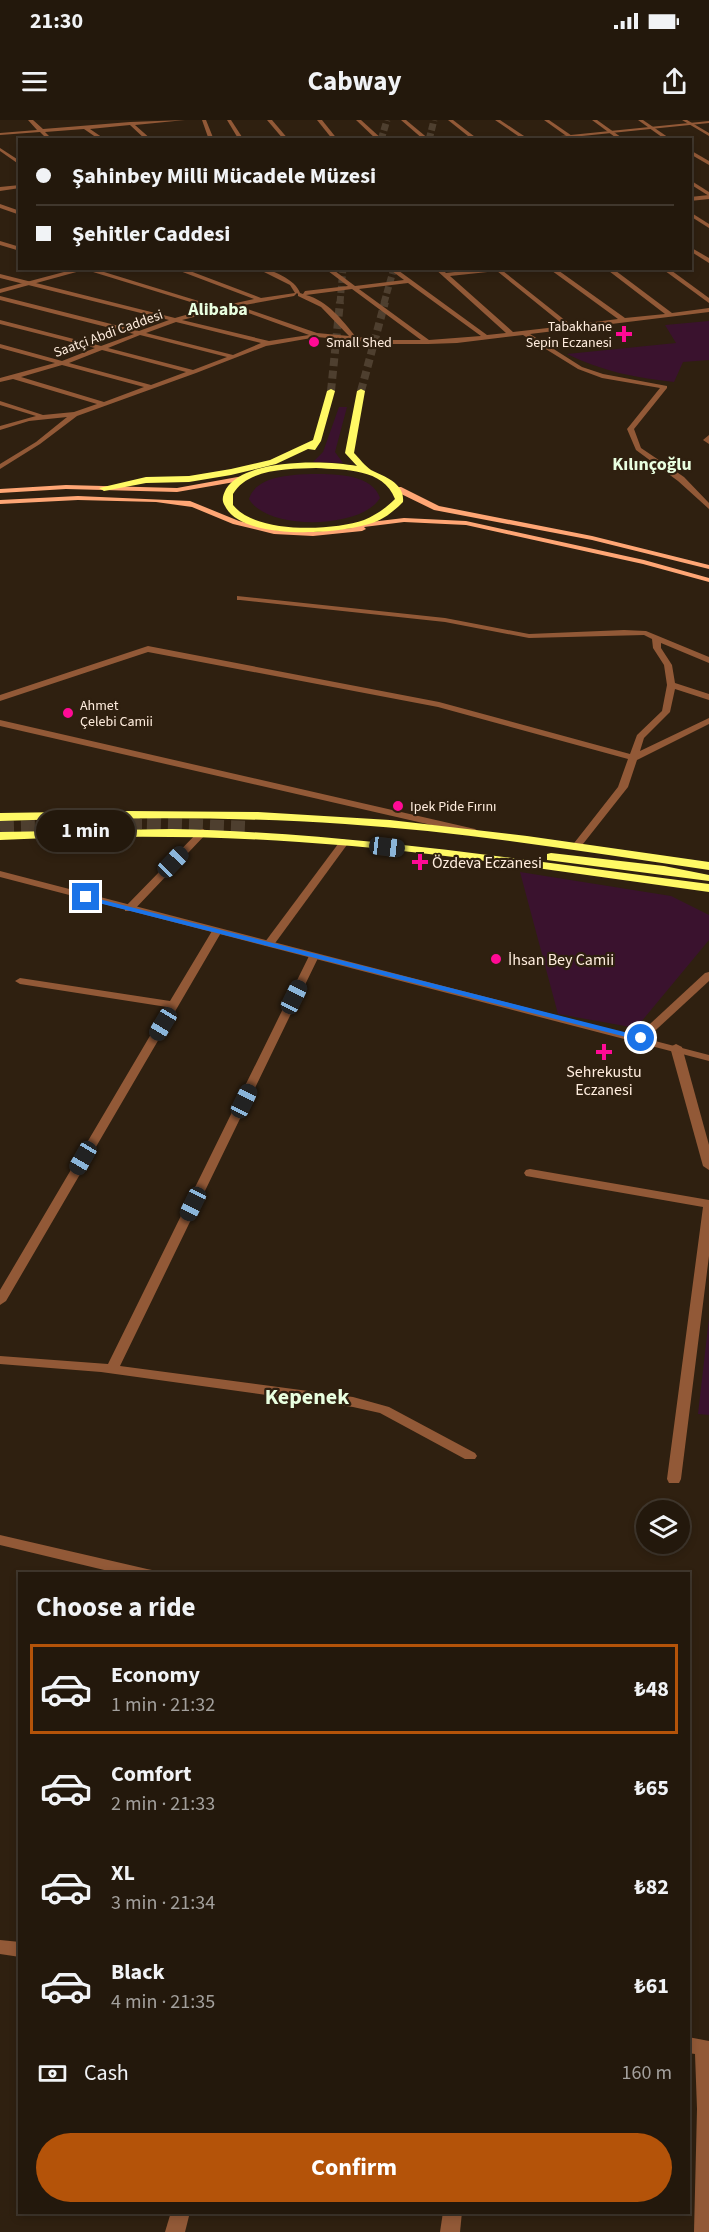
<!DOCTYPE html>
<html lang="en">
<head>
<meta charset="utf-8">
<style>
  :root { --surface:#23180c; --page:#2b2115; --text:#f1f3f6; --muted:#a3a09d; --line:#40372d; --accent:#b45309 }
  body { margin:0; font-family:"Source Sans 3",sans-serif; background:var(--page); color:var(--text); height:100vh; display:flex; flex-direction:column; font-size:22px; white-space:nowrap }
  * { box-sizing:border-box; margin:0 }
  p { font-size:20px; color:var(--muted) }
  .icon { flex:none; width:33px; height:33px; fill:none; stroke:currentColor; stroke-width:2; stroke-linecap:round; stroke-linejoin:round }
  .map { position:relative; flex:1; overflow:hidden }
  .side { position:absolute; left:18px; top:1452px; width:672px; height:642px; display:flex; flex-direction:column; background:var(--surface); border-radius:0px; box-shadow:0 3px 9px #0003,0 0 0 2px var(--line) }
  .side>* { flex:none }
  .hud { position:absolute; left:18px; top:18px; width:674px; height:132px; border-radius:0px; box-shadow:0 3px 9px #0003,0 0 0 2px var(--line); display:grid; align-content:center; height:132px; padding:0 18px; background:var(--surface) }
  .buttons { position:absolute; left:636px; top:1380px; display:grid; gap:12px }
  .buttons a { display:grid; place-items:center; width:54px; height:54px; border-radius:50%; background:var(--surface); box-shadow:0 3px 9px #0003,0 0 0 2px var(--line); font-size:30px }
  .end { position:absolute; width:27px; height:27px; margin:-14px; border:8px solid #1a73e8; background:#fff; box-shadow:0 0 0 3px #fff }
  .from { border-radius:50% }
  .bubble { position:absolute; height:42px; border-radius:21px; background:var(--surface); box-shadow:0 3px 9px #0003,0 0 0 2px var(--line); font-size:20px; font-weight:700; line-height:42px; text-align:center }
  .car { position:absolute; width:18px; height:36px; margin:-18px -9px; border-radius:8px; box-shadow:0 0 4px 2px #0007; background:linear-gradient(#222 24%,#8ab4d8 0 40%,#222 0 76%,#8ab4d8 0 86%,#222 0) }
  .hud b { display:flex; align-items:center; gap:21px; height:57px; font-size:22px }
  .hud b+b { border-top:2px solid var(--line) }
  .hud i { width:15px; height:15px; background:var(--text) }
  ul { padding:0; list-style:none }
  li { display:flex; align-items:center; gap:18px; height:90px; margin:0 12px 9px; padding:0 6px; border:3px solid transparent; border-radius:0px }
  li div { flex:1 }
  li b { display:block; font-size:22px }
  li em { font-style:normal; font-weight:700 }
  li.active { border-color:var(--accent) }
  li>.icon { width:54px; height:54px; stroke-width:1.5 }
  h2 { padding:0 18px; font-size:27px; line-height:72px }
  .pay { display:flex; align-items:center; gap:15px; height:66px; padding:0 18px; font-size:22px }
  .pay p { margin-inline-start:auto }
  .cta { display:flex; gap:12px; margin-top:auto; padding:12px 18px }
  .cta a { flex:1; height:69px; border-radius:36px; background:var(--accent); color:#fff; font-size:24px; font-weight:700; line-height:69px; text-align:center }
  .status { display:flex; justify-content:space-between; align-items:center; height:42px; padding:0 30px; background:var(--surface); direction:ltr }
  .status svg { height:16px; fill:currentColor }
  header { display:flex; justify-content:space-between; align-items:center; height:78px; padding:0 18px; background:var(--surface); font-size:27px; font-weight:700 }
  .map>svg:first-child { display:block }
  .green { fill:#3a122e }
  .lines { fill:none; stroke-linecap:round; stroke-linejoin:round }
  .primary-tunnel-far3 { stroke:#4e3f2f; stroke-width:7; stroke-dasharray:7 3; stroke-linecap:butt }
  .primary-tunnel-far2 { stroke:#4e3f2f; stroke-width:8; stroke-dasharray:8 4.5; stroke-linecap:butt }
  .primary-tunnel-far1 { stroke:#4e3f2f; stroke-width:10; stroke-dasharray:10 5; stroke-linecap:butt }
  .primary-tunnel { stroke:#4e3f2f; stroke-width:14; stroke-dasharray:14 7; stroke-linecap:butt }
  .minor { fill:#925937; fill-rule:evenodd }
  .tertiary { fill:#925937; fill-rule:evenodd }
  .secondary { fill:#ffa675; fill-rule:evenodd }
  .primary { fill:#fff965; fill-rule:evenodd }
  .route { fill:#1a73e8 }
  .poi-dot { fill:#ff0a95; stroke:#2f2010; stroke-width:2 }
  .labels { text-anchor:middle; stroke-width:4.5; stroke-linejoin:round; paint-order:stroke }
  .far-poi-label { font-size:14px; fill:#ffedde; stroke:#2f2010; text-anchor:start }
  .far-street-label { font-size:14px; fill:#ffedde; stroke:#2f2010 }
  .poi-label { font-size:16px; fill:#ffedde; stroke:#2f2010; text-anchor:start }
  .far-district-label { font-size:18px; font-weight:bold; fill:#e9ffe0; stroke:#2f2010 }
  .district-label { font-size:22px; font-weight:bold; fill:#e9ffe0; stroke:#2f2010 }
</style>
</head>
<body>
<div class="status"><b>21:30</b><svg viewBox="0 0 49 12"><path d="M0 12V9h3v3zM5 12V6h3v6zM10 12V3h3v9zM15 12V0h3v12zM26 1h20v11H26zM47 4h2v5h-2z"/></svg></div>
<header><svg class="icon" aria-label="menu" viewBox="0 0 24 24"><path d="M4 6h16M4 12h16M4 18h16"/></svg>Cabway<svg class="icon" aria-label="share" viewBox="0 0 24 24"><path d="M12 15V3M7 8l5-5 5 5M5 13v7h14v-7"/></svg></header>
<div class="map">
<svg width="709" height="2112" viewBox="0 0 709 2112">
  <rect width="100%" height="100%" fill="#2f2010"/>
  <g class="green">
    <path d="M709 201V240L683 242 674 262C635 258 602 251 567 234L676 223 665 205Z"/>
    <path d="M339 287H347L335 332 343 343 313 342 323 332Z"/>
    <path d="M310 354C332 354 372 353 380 378 362 409 267 411 249 379 256 356 290 355 310 354Z"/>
    <path d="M520 752 671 776 709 795V820L636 908 558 894Z"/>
    <path d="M709 1198V1295L698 1294Z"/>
  </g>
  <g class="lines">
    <g class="primary-tunnel-far3">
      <path d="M381 20 387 0"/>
      <path d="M429 20 434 0"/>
      <path d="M340 183 343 148"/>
      <path d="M384 183 394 148"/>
    </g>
    <g class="primary-tunnel-far2">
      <path d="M331 271 340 182"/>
      <path d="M361 271 385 182"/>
    </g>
    <path class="primary-tunnel-far1" d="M139 704H142"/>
    <path class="primary-tunnel" d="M0 708 141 704 251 708"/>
    <g class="minor">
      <path d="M28 0H33L43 9 130 2 185 0 135 5 152 20H146L130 5 90 9 106 20H100L84 9 45 12 53 20H48L40 12 0 15V13L37 10Z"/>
      <path d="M202 0H206L214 20H209Z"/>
      <path d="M227 0H231L244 20H239Z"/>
      <path d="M267 0H272L289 20H284Z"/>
      <path d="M317 0H322L338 20H333Z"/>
      <path d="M356 0H361L383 20H377Z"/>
      <path d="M401 0H406L430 20H424Z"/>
      <path d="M448 0H453L479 20H473Z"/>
      <path d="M495 0H500L530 20H524Z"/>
      <path d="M544 0H549L578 20H572Z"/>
      <path d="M592 0H597L625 20H619Z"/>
      <path d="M638 0H643L672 20H666Z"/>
      <path d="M682 0H687L709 13V16Z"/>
      <path d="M0 28 20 41V45L0 31Z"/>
      <path d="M690 30 709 41V45L690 34Z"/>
      <path d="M690 60 709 72V76L690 64Z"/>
      <path d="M0 84 20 91V95L0 88Z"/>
      <path d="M690 92 709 104V108L690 96Z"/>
      <path d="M0 121 20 127V131L0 125Z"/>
      <path d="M690 127 709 138V143L690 131Z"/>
      <path d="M80 148H91L218 187 254 179 172 148H182L261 178 295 173 290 165 256 148C271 148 296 160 300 173L303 174 305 171 348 166 324 148H331L355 166 404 160 388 148H395L487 215 506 213 434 148H441L446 153 490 148H514L503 151 571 205 618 199 548 148H555L625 198 665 194 605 148H612L672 193 709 188V192L530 214 582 247 603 254 667 266V268L634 309 641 328 684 357 709 383V389L678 361 636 330 627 309 660 268 602 258 578 249 523 215 457 223 428 224H390L317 217 266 226 196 253 77 296 40 324 0 349V344L36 322 67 297 29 301 0 310V306L36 296 0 285V281L43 295 74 292 97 284 13 259 0 262V258L55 243 0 228V224L62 241 95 228 0 204V200L101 226 134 214 0 180V176L139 211 169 200 0 158V154L175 198 210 188ZM497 151 565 206 513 212 450 156ZM408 163 481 216 429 220 359 169ZM352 169 421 220H390L356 217C342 200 328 181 306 175ZM297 173 298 174V176L321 187 349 216 317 213 239 186 294 176ZM234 187 235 188 309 215 269 221 182 200ZM176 202 261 223 233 235 146 213ZM140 215 227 237 193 250 108 228ZM102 230 186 252 151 265 69 243ZM62 245 144 267 104 282 21 257Z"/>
      <path d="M661 148H668L709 178V183Z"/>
      <path d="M709 315V324L703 320Z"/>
      <path d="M237 476 445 498 529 514 624 510 646 511 709 537V543L661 523V528L672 545 675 563 709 574V580L675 569 670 592 644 618 640 631 709 598V604L637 640 628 667 579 729 576 730 571 727 618 667 628 639 438 587 148 532 0 581V575L148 526 439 582 630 634 637 615 662 591 667 565 664 545 653 528 652 519 644 515 529 518 445 502 240 480H237Z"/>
      <path d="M0 600 475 709 480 712 475 715 0 606Z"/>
      <path d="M203 709 208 712 206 714 133 791H125V787L200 710Z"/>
      <path d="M344 719 349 722 273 826H265L264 824 265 822 341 720Z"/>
      <path d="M217 808 222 811 6 1181 0 1185V1170L167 887 20 864 15 861 20 858 170 881 212 811Z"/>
      <path d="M314 833 319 836 120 1246 353 1277 389 1287 475 1333 477 1336 475 1339H465L380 1293 353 1287 101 1252 0 1244V1236L108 1244 309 836Z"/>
      <path d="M709 852V861L645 920H637L635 918 637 916 705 853Z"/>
      <path d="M676 924 682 927 709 1025V1050L703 1046 670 927Z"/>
      <path d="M530 1049 709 1080V1136L681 1359 679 1363H669L667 1359 703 1087 526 1056 524 1053 526 1050Z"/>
      <path d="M0 1415 147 1449 152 1450 154 1454H121L0 1425Z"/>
      <path d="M0 1820 20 1822V1837L0 1834Z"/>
      <path d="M688 1917 709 1921V2112H694L697 1989 695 1934 688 1933Z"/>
      <path d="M171 2092H190L185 2112H165Z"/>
      <path d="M443 2092H462L460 2112H440Z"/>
    </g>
    <g class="tertiary">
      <path d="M709 1V3L543 20H521Z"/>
      <path d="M20 65V68L0 71V67Z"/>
      <path d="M709 75V79L690 81V77Z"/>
      <path d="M79 148H91L0 173V169Z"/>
      <path d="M0 751 709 935V941L0 757Z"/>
    </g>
    <g class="secondary">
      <path d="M243 356H246V360L177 372 66 369 0 373V369L66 365 177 368Z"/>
      <path d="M395 367H401L439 386 592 416 709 445V449L592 420 434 390 395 371Z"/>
      <path d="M78 376 190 381 239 401 274 410 313 412 352 408 350 406 354 404 404 398 466 401 644 440 709 458V462L643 444 466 405 404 402 364 407 366 409 362 411 313 416 274 414 233 404 192 387 156 382 78 380 0 384V380Z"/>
    </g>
    <g class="primary">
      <path d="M331 269 335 271 321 321 315 330 308 329 276 344 231 355 189 362 146 363 104 371 99 368 146 357 189 356 231 349 270 340 313 320 327 271Z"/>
      <path d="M361 269 365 271 354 333C359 338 365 346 371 350 385 357 405 363 403 382 393 392 383 400 369 404 338 414 242 421 225 386 221 380 223 375 226 369 245 338 326 340 357 346L345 333 357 271ZM316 348C345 350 383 348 395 379 386 388 376 395 364 400 332 411 256 414 233 385V374C248 348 290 349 316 348Z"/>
      <path d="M129 691 258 692 390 700 527 716 709 742V750C588 732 467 712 345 704 230 696 115 698 0 701V693Z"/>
      <path d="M172 709C353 713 530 741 709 764V772C573 754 437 731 299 722 200 715 100 716 0 720V712Z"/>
      <path d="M551 733 664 746 709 755V761L547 740V734Z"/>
    </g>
  </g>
  <path class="route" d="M83 775 644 917 645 918 638 920 83 779Z"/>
  <g class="poi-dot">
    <path d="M621 205h6v6h6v6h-6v6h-6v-6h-6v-6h6z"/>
    <circle cx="314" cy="222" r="6"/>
    <circle cx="68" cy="593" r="6"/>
    <circle cx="398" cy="686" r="6"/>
    <path d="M417 733h6v6h6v6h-6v6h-6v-6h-6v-6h6z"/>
    <circle cx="496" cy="839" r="6"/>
    <path d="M601 923h6v6h6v6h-6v6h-6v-6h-6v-6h6z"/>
  </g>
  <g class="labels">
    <g class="far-poi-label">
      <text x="612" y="211" text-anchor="end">Tabakhane<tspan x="612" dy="16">Sepin Eczanesi</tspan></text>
      <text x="326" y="227">Small Shed</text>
      <text x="80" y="590">Ahmet<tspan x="80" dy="16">Çelebi Camii</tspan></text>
      <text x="410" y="691">Ipek Pide Fırını</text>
    </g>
    <g class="far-street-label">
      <text transform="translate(108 213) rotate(-20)" y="5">Saatçi Abdi Caddesi</text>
    </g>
    <g class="poi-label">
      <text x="432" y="748">Özdeva Eczanesi</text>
      <text x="508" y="845">İhsan Bey Camii</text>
      <text x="604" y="957" text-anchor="middle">Sehrekustu<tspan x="604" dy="18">Eczanesi</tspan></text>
    </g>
    <g class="far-district-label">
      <text x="218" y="195">Alibaba</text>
      <text x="652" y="350">Kılınçoğlu</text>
    </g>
    <g class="district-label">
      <text x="307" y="1284">Kepenek</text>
    </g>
  </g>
</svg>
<div class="buttons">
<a><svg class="icon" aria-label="layers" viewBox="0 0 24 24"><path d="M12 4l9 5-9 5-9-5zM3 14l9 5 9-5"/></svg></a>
</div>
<i class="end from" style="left:641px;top:918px"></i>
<i class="end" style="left:86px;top:777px"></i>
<div class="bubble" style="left:36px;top:690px;width:99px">1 min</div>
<i class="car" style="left:387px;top:727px;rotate:97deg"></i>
<i class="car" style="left:173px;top:742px;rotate:44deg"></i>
<i class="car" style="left:294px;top:877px;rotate:26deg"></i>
<i class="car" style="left:163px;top:904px;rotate:211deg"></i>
<i class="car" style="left:244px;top:981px;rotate:26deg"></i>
<i class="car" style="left:83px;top:1038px;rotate:210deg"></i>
<i class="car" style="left:193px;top:1084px;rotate:206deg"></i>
<div class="hud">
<b><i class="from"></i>Şahinbey Milli Mücadele Müzesi</b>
<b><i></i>Şehitler Caddesi</b>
</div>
<section class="side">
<h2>Choose a ride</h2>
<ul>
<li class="active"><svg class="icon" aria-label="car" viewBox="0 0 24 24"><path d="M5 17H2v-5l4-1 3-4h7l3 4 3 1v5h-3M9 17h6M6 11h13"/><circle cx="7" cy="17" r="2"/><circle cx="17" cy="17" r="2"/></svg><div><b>Economy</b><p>1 min · 21:32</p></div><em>₺48</em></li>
<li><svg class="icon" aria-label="car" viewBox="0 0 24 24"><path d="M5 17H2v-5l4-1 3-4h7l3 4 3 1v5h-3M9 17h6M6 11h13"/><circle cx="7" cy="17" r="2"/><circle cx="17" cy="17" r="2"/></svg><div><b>Comfort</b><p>2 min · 21:33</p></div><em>₺65</em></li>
<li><svg class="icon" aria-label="car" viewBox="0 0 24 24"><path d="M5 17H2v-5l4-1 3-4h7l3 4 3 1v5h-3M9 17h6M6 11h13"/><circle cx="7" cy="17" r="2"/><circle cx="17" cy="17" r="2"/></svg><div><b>XL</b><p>3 min · 21:34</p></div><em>₺82</em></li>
<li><svg class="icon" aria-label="car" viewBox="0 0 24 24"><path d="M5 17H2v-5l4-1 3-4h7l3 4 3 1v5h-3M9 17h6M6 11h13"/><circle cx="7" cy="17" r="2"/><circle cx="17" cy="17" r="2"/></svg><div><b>Black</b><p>4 min · 21:35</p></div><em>₺61</em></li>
</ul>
<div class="pay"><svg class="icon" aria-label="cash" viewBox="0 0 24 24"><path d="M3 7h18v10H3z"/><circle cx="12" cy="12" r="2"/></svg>Cash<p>160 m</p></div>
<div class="cta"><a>Confirm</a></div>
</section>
</div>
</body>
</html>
